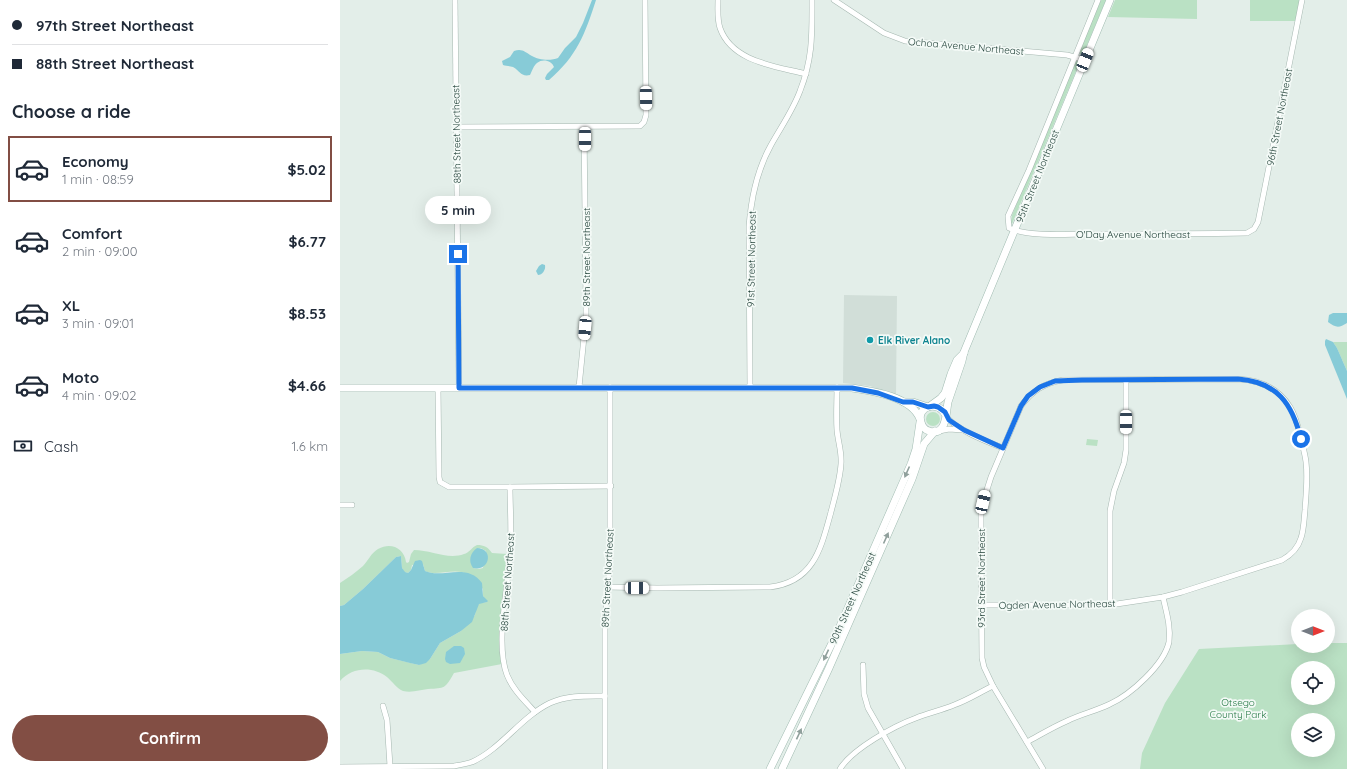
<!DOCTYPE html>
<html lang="en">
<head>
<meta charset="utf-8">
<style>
  :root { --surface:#fff; --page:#f2f2f3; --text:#1f2937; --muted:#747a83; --line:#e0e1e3; --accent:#824e44 }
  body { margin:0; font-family:Quicksand,sans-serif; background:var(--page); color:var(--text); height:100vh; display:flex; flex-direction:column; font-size:15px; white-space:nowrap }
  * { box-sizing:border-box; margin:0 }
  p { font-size:13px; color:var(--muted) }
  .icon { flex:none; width:22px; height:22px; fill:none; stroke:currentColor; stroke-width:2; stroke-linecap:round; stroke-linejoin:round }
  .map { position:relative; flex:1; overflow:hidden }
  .details { display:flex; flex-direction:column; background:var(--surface); width:340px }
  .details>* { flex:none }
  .hud { display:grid; align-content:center; height:88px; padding:0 12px; background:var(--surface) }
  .needle { width:26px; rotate:90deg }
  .tools { position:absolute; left:951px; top:609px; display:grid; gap:8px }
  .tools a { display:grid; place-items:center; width:44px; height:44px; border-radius:50%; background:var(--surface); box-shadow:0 4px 16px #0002; font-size:20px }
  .end { position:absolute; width:18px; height:18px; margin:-9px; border:5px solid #1a73e8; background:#fff; box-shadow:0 0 0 2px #fff }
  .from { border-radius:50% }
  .bubble { position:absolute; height:28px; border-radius:14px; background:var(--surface); box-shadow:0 4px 16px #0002; font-size:13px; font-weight:700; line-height:28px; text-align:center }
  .car { position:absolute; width:12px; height:24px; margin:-12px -6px; border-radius:5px; box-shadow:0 0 3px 1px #0007; background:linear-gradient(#fff 24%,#345 0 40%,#fff 0 76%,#345 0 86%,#fff 0) }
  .hud b { display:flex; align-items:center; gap:14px; height:38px; font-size:15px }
  .hud b+b { border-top:1px solid var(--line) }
  .hud i { width:10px; height:10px; background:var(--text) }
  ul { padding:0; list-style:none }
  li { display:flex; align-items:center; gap:12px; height:66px; margin:0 8px 6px; padding:0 4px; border:2px solid transparent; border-radius:0px }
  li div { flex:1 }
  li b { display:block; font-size:15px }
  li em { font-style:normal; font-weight:700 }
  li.current { border-color:var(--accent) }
  li>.icon { width:36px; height:36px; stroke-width:1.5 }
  h2 { padding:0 12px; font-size:18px; line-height:48px }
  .pay { display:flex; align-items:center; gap:10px; height:44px; padding:0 12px; font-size:15px }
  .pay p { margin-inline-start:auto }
  .button { display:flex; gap:8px; margin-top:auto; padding:8px 12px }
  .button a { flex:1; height:46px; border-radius:24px; background:var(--accent); color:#fff; font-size:16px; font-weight:700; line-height:46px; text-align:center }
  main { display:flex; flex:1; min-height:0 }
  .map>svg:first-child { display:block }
  .built { fill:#d1ded8 }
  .green { fill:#bae1c4; fill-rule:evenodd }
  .water { fill:#87cbd7 }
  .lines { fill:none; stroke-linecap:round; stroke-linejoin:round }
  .street-casing { stroke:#a5b7b0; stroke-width:6 }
  .secondary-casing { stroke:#a0bbb1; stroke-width:8 }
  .street { stroke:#fff; stroke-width:5 }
  .secondary { stroke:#fff; stroke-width:7 }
  .oneway { fill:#90a09c }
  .route { stroke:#1a73e8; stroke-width:5 }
  .culture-dot { fill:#0f9aa8; stroke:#f4faf7; stroke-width:1.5 }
  .labels { text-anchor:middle; stroke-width:3.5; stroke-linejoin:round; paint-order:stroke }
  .street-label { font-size:10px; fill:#214138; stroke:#f4faf7 }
  .culture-label { font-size:10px; font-weight:bold; fill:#0d838f; stroke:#f4faf7; text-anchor:start }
  .park-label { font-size:10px; fill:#287b47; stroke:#f4faf7 }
</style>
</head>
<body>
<main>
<section class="details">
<div class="hud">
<b><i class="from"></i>97th Street Northeast</b>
<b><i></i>88th Street Northeast</b>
</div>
<h2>Choose a ride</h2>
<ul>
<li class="current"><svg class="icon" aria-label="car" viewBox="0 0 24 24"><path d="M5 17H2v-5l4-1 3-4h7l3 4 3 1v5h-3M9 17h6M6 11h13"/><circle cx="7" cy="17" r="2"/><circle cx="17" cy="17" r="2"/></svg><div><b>Economy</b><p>1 min · 08:59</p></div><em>$5.02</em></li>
<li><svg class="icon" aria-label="car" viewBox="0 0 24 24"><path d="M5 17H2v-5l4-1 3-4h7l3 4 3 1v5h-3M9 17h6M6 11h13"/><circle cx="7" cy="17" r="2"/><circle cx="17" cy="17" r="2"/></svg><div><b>Comfort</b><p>2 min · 09:00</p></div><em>$6.77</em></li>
<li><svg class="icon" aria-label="car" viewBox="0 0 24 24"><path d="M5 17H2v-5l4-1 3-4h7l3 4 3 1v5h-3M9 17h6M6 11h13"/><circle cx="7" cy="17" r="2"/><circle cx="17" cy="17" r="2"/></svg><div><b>XL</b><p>3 min · 09:01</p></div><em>$8.53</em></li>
<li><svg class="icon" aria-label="car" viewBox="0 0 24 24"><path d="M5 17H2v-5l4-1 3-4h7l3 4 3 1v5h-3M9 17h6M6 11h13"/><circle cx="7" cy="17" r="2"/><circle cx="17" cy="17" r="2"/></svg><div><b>Moto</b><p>4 min · 09:02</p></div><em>$4.66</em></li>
</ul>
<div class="pay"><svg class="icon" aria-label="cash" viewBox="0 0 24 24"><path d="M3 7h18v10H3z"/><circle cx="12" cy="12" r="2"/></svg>Cash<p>1.6 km</p></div>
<div class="button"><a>Confirm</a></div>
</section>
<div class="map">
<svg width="1007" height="769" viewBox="0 0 1007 769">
  <rect width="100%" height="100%" fill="#e3eee9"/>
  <path class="built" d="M504 295 557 296 556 395 530 386 503 383Z"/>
  <g class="green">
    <path d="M761 0H766L744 52 740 54 739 52Z"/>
    <path d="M775 0H857V19L768 17Z"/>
    <path d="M910 0H960L956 21H910Z"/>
    <path d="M737 61 739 64 672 224 671 223 672 215 735 62Z"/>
    <path d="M993 342H1007V371L997 348Z"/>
    <circle cx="593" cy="419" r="7"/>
    <path d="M747 439 758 440 757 446 746 445Z"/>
    <path d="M137 545C144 545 148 547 152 553L167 554 162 612V664L114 673C105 689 105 688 88 689 80 690 72 693 63 691 56 688 53 682 47 677 33 666 12 667 0 681V654L22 651 38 652 50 658 79 665 90 659 100 643 121 631 135 615 136 608 139 603 147 602 143 596V589C139 585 133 576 127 574 114 567 97 577 85 571L83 564 72 565 71 570 68 573 64 572 62 568 61 556 56 557 23 589 4 605 0 606V583C8 578 16 572 23 566 28 561 31 553 38 549 51 542 64 548 66 562L67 563 69 562 71 554 74 550C91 550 108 560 124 554 129 553 132 547 137 545ZM137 548H141L146 551 143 568 139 569 133 568Z"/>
    <path d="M988 643H1007V769H800L802 753 825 703 859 649 958 644V646H988ZM958 668H988V698H958ZM958 720H988V750H958Z"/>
  </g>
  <g class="water">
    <path d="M252 0H256C245 34 237 56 209 80H206L205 78 207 74 214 67C212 61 203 58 197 63 194 65 192 71 190 75 181 77 180 71 173 67 170 66 166 66 163 65L162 61 170 57 174 51C182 48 185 52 192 56 198 60 211 61 218 58L225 48 236 37 243 23Z"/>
    <path d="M202 264 205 265C206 270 202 275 198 275L196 271 199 266Z"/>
    <path d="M993 313H1007V323C999 328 996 328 988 322L989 315Z"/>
    <path d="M986 339 993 342 997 348 1007 371V399L985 345V341Z"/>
    <path d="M137 548C154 548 150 572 133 568 128 561 130 553 137 548Z"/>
    <path d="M61 556 62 568 65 572 68 573 71 570 75 561 80 560 82 561 85 571C102 579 127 562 142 583L143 596 148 601 147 602 139 604 132 622 121 631 100 643 90 659 86 663 79 665 70 663 50 658 38 652 22 651 0 654V606L4 605 23 589 56 557Z"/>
    <path d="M114 646H121L124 648 125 654 120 663 110 664 106 662 105 659 106 652Z"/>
  </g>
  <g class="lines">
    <defs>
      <g id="street">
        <path d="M115 0 119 388"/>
        <path d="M378 0C378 9 377 19 380 28 392 62 435 66 466 74"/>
        <path d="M494 0 544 33 565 41 727 55 745 60"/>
        <path d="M758 0 689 170 668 216 669 228C689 237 725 234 748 234 801 234 854 234 907 233L914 229 918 222 962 0"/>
        <path d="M116 127 300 126 304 122 306 115 305 0"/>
        <path d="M239 387 246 317V300L244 127"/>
        <path d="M410 387 409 227C411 198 417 170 431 145 441 127 453 110 460 91 473 58 472 34 472 0"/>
        <path d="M98 388 99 477 100 482 109 487H170C170 509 172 532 170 554 168 588 155 644 167 675 173 690 185 701 195 712"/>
        <path d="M606 416C614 429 648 442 663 448"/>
        <path d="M599 431 609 429 623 430"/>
        <path d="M170 487 271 486"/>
        <path d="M0 505H12"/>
        <path d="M267 587 317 588 430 587C474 582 481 548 491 512 495 496 500 480 501 464 502 452 498 442 497 430 496 416 497 402 497 387"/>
        <path d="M641 605H770L823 597 842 592 942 560C951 555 958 548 961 538 964 529 964 519 965 510 966 494 968 478 966 462 965 453 962 444 960 435 958 426 955 415 950 407 938 388 919 380 898 379L723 380C704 383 692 391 681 406L651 477 643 502 641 515V546L642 658 644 667 653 686 703 769"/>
        <path d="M770 605V511L774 491 784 463 786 450V380"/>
        <path d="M523 665 524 694 528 708 563 769"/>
        <path d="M43 706 47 720 50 766"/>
        <path d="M687 742C700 735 713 727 727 721 741 714 756 711 770 704 790 695 824 665 829 642 831 626 826 611 823 597"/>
        <path d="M0 767 114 766C120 765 126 764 132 762 161 749 181 717 210 703 228 695 246 696 265 696"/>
        <path d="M265 769V623L270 562V387"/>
        <path d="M500 769C512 749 554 726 576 718 589 713 602 710 614 705 628 700 640 692 653 686"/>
      </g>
      <g id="secondary">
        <path d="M0 388H512C533 391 572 397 580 419"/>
        <path d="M564 402H573L588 407"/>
        <path d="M590 406 601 398 605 393 611 374 617 360 624 353"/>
        <path d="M606 416C599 399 576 406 581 422 582 426 585 430 589 431 607 437 606 412 608 402L622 361 624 352 770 0"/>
        <path d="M430 769 497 633 571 464 576 449 580 422"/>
        <path d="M442 769 489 668 572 479 584 444 595 431"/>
      </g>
    </defs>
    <use href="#street" class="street-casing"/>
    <use href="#secondary" class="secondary-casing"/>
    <use href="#street" class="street"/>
    <use href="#secondary" class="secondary"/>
  </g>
  <defs><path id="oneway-solid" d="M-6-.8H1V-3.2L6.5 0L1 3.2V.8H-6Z"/></defs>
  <g class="oneway">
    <use href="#oneway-solid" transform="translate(567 472) rotate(114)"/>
    <use href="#oneway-solid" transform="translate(546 538) rotate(-66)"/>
    <use href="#oneway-solid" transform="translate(486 655) rotate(115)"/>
    <use href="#oneway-solid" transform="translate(459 734) rotate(-65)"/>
  </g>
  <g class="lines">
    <path class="route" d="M118 254 119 388H512L538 393 563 402H573L588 407 594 406 598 407 605 412 609 420 624 430 663 448 681 406 688 396 700 387 715 381 742 380 898 379C937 382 952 403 961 439"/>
  </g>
  <circle class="culture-dot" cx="530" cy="340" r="4"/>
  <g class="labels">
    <g class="street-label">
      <text transform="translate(626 46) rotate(5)" y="4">Ochoa Avenue Northeast</text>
      <text transform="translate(939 117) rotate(-79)" y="4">96th Street Northeast</text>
      <text transform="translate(116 134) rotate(-91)" y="4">88th Street Northeast</text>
      <text transform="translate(697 176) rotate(-68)" y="4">95th Street Northeast</text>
      <text x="793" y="238">O'Day Avenue Northeast</text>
      <text transform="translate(246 257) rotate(-90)" y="4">89th Street Northeast</text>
      <text transform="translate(411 259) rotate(-89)" y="4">91st Street Northeast</text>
      <text transform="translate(267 578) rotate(-87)" y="4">89th Street Northeast</text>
      <text transform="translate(641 578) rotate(-90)" y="4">93rd Street Northeast</text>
      <text transform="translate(167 582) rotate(-86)" y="4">88th Street Northeast</text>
      <text transform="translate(512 598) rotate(-66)" y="4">90th Street Northeast</text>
      <text transform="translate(717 604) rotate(-1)" y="4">Ogden Avenue Northeast</text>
    </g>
    <g class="culture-label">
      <text x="538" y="344">Elk River Alano</text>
    </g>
    <g class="park-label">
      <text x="898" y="706">Otsego<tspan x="898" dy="12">County Park</tspan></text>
    </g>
  </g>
</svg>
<div class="tools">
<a><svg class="needle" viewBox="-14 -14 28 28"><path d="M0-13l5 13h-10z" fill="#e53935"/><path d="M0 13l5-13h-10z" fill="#747a83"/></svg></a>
<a><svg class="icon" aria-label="locate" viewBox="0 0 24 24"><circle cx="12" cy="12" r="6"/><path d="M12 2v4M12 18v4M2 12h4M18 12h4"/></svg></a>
<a><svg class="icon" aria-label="layers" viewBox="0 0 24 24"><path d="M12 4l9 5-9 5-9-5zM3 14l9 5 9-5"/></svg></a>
</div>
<i class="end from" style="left:961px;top:439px"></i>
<i class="end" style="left:118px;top:254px"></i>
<div class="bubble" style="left:85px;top:196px;width:66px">5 min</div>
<i class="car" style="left:745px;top:60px;rotate:22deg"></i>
<i class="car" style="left:306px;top:98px;rotate:179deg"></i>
<i class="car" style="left:245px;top:139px;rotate:180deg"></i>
<i class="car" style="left:245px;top:328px;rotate:185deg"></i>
<i class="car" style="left:786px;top:422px;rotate:180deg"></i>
<i class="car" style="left:643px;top:502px;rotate:13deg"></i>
<i class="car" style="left:297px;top:588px;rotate:91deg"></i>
</div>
</main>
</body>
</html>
